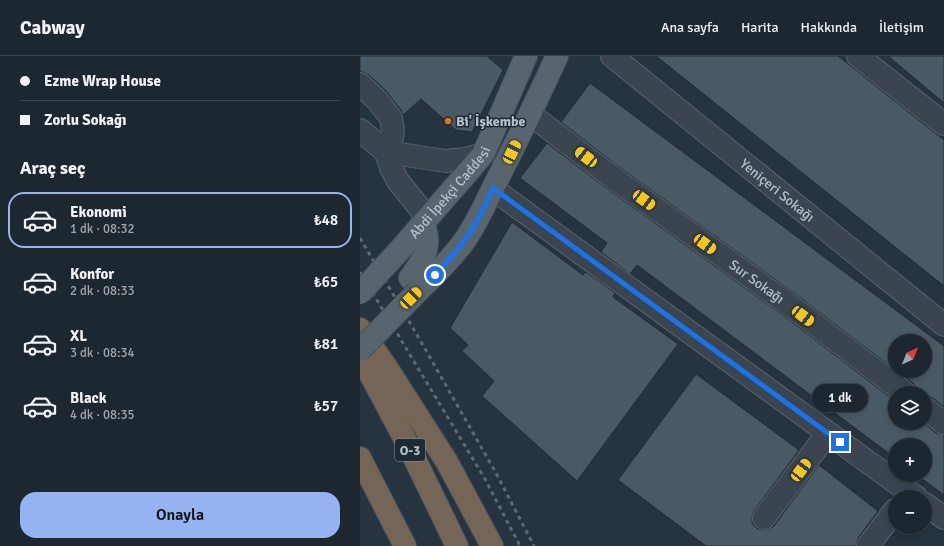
<!DOCTYPE html>
<html lang="tr">
<head>
<meta charset="utf-8">
<style>
  :root { --surface:#1c272f; --page:#252f37; --text:#f1f3f6; --muted:#a0a5aa; --line:#3a444b; --accent:#95b2f1 }
  body { margin:0; font-family:Signika,sans-serif; background:var(--page); color:var(--text); height:100vh; display:flex; flex-direction:column; font-size:15px; white-space:nowrap }
  * { box-sizing:border-box; margin:0 }
  p { font-size:13px; color:var(--muted) }
  .icon { flex:none; width:22px; height:22px; fill:none; stroke:currentColor; stroke-width:2; stroke-linecap:round; stroke-linejoin:round }
  .map { position:relative; flex:1; overflow:hidden }
  .sheet { display:flex; flex-direction:column; background:var(--surface); width:360px }
  .sheet>* { flex:none }
  .top-card { display:grid; align-content:center; height:88px; padding:0 20px; background:var(--surface) }
  .needle { width:26px; rotate:43deg }
  .fabs { position:absolute; left:528px; top:278px; display:grid; gap:8px }
  .fabs a { display:grid; place-items:center; width:44px; height:44px; border-radius:50%; background:var(--surface); box-shadow:0 2px 6px #0003,0 0 0 1px var(--line); font-size:20px }
  .end { position:absolute; width:18px; height:18px; margin:-9px; border:5px solid #1a73e8; background:#fff; box-shadow:0 0 0 2px #fff }
  .from { border-radius:50% }
  .bubble { position:absolute; height:28px; border-radius:14px; background:var(--surface); box-shadow:0 2px 6px #0003,0 0 0 1px var(--line); font-size:13px; font-weight:600; line-height:28px; text-align:center }
  .car { position:absolute; width:12px; height:24px; margin:-12px -6px; border-radius:5px; box-shadow:0 0 3px 1px #0007; background:linear-gradient(#f5c518 24%,#345 0 40%,#f5c518 0 76%,#345 0 86%,#f5c518 0) }
  .top-card b { display:flex; align-items:center; gap:14px; height:38px; font-size:15px }
  .top-card b+b { border-top:1px solid var(--line) }
  .top-card i { width:10px; height:10px; background:var(--text) }
  ul { padding:0; list-style:none }
  li { display:flex; align-items:center; gap:12px; height:56px; margin:0 8px 6px; padding:0 12px; border:2px solid transparent; border-radius:16px }
  li div { flex:1 }
  li b { display:block; font-size:15px }
  li em { font-style:normal; font-weight:600 }
  li.on { border-color:var(--accent) }
  li>.icon { width:36px; height:36px; stroke-width:1.5 }
  h2 { padding:0 20px; font-size:18px; line-height:48px }
  .action { display:flex; gap:8px; margin-top:auto; padding:8px 20px }
  .action a { flex:1; height:46px; border-radius:16px; background:var(--accent); color:#111; font-size:16px; font-weight:600; line-height:46px; text-align:center }
  header { display:flex; align-items:center; gap:24px; box-sizing:border-box; height:56px; padding:0 20px; background:var(--surface); border-bottom:1px solid var(--line) }
  header strong { font-size:19px }
  nav { display:flex; gap:22px; margin-inline-start:auto; font-size:14px }
  main { display:flex; flex:1; min-height:0 }
  .map>svg:first-child { display:block }
  .building { fill:#4a5a65; stroke:#202c36 }
  .lines { fill:none; stroke-linecap:round; stroke-linejoin:round }
  .minor-casing { stroke:#57636d; stroke-width:24 }
  .major-casing { stroke:#46515b; stroke-width:24 }
  .highway-casing { stroke:#44505a; stroke-width:24 }
  .minor { stroke:#3a454f; stroke-width:22 }
  .major { stroke:#58656f; stroke-width:22 }
  .highway { stroke:#756557; stroke-width:22 }
  .rail { stroke:#5c6a76; stroke-width:3; stroke-dasharray:4 4; stroke-linecap:butt }
  .major-bridge-casing { stroke:#46515b; stroke-width:24; stroke-linecap:butt }
  .major-bridge { stroke:#58656f; stroke-width:22 }
  .route { stroke:#1a73e8; stroke-width:5 }
  .food-dot { fill:#e8710a; stroke:#1e2a34; stroke-width:1.5 }
  .labels { text-anchor:middle; stroke-width:3; stroke-linejoin:round; paint-order:stroke }
  .shield { fill:#1e2a34; stroke:#88939d; stroke-width:1 }
  .shield-label { font-size:13px; font-weight:bold; fill:#b6c0ca }
  .poi-label { font-size:14px; font-weight:bold; fill:#b6c0ca; stroke:#1e2a34; text-anchor:start }
  .street-label { font-size:14px; fill:#b6c0ca; stroke:#1e2a34 }
</style>
</head>
<body>
<header>
<strong>Cabway</strong>
<nav><a>Ana sayfa</a><a>Harita</a><a>Hakkında</a><a>İletişim</a></nav>
</header>
<main>
<section class="sheet">
<div class="top-card">
<b><i class="from"></i>Ezme Wrap House</b>
<b><i></i>Zorlu Sokağı</b>
</div>
<h2>Araç seç</h2>
<ul>
<li class="on"><svg class="icon" aria-label="car" viewBox="0 0 24 24"><path d="M5 17H2v-5l4-1 3-4h7l3 4 3 1v5h-3M9 17h6M6 11h13"/><circle cx="7" cy="17" r="2"/><circle cx="17" cy="17" r="2"/></svg><div><b>Ekonomi</b><p>1 dk · 08:32</p></div><em>₺48</em></li>
<li><svg class="icon" aria-label="car" viewBox="0 0 24 24"><path d="M5 17H2v-5l4-1 3-4h7l3 4 3 1v5h-3M9 17h6M6 11h13"/><circle cx="7" cy="17" r="2"/><circle cx="17" cy="17" r="2"/></svg><div><b>Konfor</b><p>2 dk · 08:33</p></div><em>₺65</em></li>
<li><svg class="icon" aria-label="car" viewBox="0 0 24 24"><path d="M5 17H2v-5l4-1 3-4h7l3 4 3 1v5h-3M9 17h6M6 11h13"/><circle cx="7" cy="17" r="2"/><circle cx="17" cy="17" r="2"/></svg><div><b>XL</b><p>3 dk · 08:34</p></div><em>₺81</em></li>
<li><svg class="icon" aria-label="car" viewBox="0 0 24 24"><path d="M5 17H2v-5l4-1 3-4h7l3 4 3 1v5h-3M9 17h6M6 11h13"/><circle cx="7" cy="17" r="2"/><circle cx="17" cy="17" r="2"/></svg><div><b>Black</b><p>4 dk · 08:35</p></div><em>₺57</em></li>
</ul>
<div class="action"><a>Onayla</a></div>
</section>
<div class="map">
<svg width="584" height="490" viewBox="0 0 584 490">
  <rect width="100%" height="100%" fill="#26343f"/>
  <g class="building">
    <path d="M0 0H127L143 14 112 76 96 74 61 43 43 59 41 54 26 35 9 19 3 16H0Z"/>
    <path d="M296 0H478L584 84V230Z"/>
    <path d="M528 0H584V47Z"/>
    <path d="M230 27 584 290V351L573 342 565 340V337H557L556 332 553 327 537 315H565V285H535V314L438 240 255 108 201 66Z"/>
    <path d="M187 87 241 128 424 260 535 345V367H564L576 377 584 379V439L557 419H565V389H535V402L277 209 270 218 241 196 247 187 160 122Z"/>
    <path d="M152 166 223 219 226 216 255 237 253 241 318 288 217 425 122 340 134 325 102 295 108 289 90 272Z"/>
    <path d="M336 318 439 394 394 455 392 460V467L396 472 403 474 409 473 414 470 459 409 518 455 498 482 496 490H346L258 424Z"/>
  </g>
  <g class="lines">
    <defs>
      <g id="minor">
        <path id="s1" d="M252 0 584 269"/>
        <path d="M498 0 584 68"/>
        <path d="M0 28 17 44 31 62 33 74 32 81 26 96 31 112 38 125 62 155 64 166"/>
        <path id="s2" d="M170 58 248 118 431 250 545 337"/>
        <path d="M0 74 26 96"/>
        <path d="M26 96 86 105 105 103 123 98"/>
        <path d="M133 133 556 441"/>
        <path d="M565 352 584 367"/>
        <path d="M565 448 584 462"/>
        <path d="M404 462 468 377"/>
        <path d="M508 490 535 454"/>
      </g>
      <g id="major">
        <path id="s3" d="M38 196 113 110 123 98 131 81 166 0"/>
        <path d="M50 222C57 212 66 201 67 188 68 181 65 173 64 166"/>
        <path d="M60 233C76 218 92 202 105 184 118 165 127 144 137 124 158 83 178 42 197 0"/>
      </g>
      <g id="highway">
        <path d="M0 273 25 309 87 406 132 490"/>
        <path d="M0 299 48 389 97 490"/>
        <path d="M0 402 45 490"/>
      </g>
    </defs>
    <use href="#minor" class="minor-casing"/>
    <use href="#major" class="major-casing"/>
    <use href="#highway" class="highway-casing"/>
    <use href="#minor" class="minor"/>
    <use href="#major" class="major"/>
    <use href="#highway" class="highway"/>
    <g class="rail">
      <path d="M0 182 60 284 136 417 174 490"/>
      <path d="M0 216 125 423 160 490"/>
    </g>
    <defs>
      <g id="major-bridge">
        <path d="M0 237 38 196"/>
        <path d="M0 294 60 233"/>
      </g>
    </defs>
    <use href="#major-bridge" class="major-bridge-casing"/>
    <use href="#major-bridge" class="major-bridge"/>
  </g>
  <g class="lines">
    <path class="route" d="M75 219C85 208 95 197 104 185 116 169 125 151 133 132L480 386"/>
  </g>
  <circle class="food-dot" cx="88" cy="65" r="4"/>
  <g class="labels">
    <rect class="shield" x="35" y="383" width="30" height="22" rx="3"/>
    <g class="shield-label">
      <text x="50" y="399">O-3</text>
    </g>
    <g class="poi-label">
      <text x="96" y="70">Bi' İşkembe</text>
    </g>
    <g class="street-label">
      <text dy="5" stroke="none"><textPath href="#s1" startOffset="213">Yeniçeri Sokağı</textPath></text>
      <text dy="5" stroke="none"><textPath href="#s3" startOffset="79">Abdi İpekçi Caddesi</textPath></text>
      <text dy="5" stroke="none"><textPath href="#s2" startOffset="282">Sur Sokağı</textPath></text>
    </g>
  </g>
</svg>
<div class="fabs">
<a><svg class="needle" viewBox="-14 -14 28 28"><path d="M0-13l5 13h-10z" fill="#e53935"/><path d="M0 13l5-13h-10z" fill="#a0a5aa"/></svg></a>
<a><svg class="icon" aria-label="layers" viewBox="0 0 24 24"><path d="M12 4l9 5-9 5-9-5zM3 14l9 5 9-5"/></svg></a>
<a>+</a>
<a>−</a>
</div>
<i class="end from" style="left:75px;top:219px"></i>
<i class="end" style="left:480px;top:386px"></i>
<div class="bubble" style="left:452px;top:328px;width:56px">1 dk</div>
<i class="car" style="left:152px;top:96px;rotate:26deg"></i>
<i class="car" style="left:226px;top:101px;rotate:308deg"></i>
<i class="car" style="left:284px;top:144px;rotate:126deg"></i>
<i class="car" style="left:345px;top:188px;rotate:126deg"></i>
<i class="car" style="left:51px;top:242px;rotate:45deg"></i>
<i class="car" style="left:443px;top:260px;rotate:127deg"></i>
<i class="car" style="left:441px;top:414px;rotate:37deg"></i>
</div>
</main>
</body>
</html>
